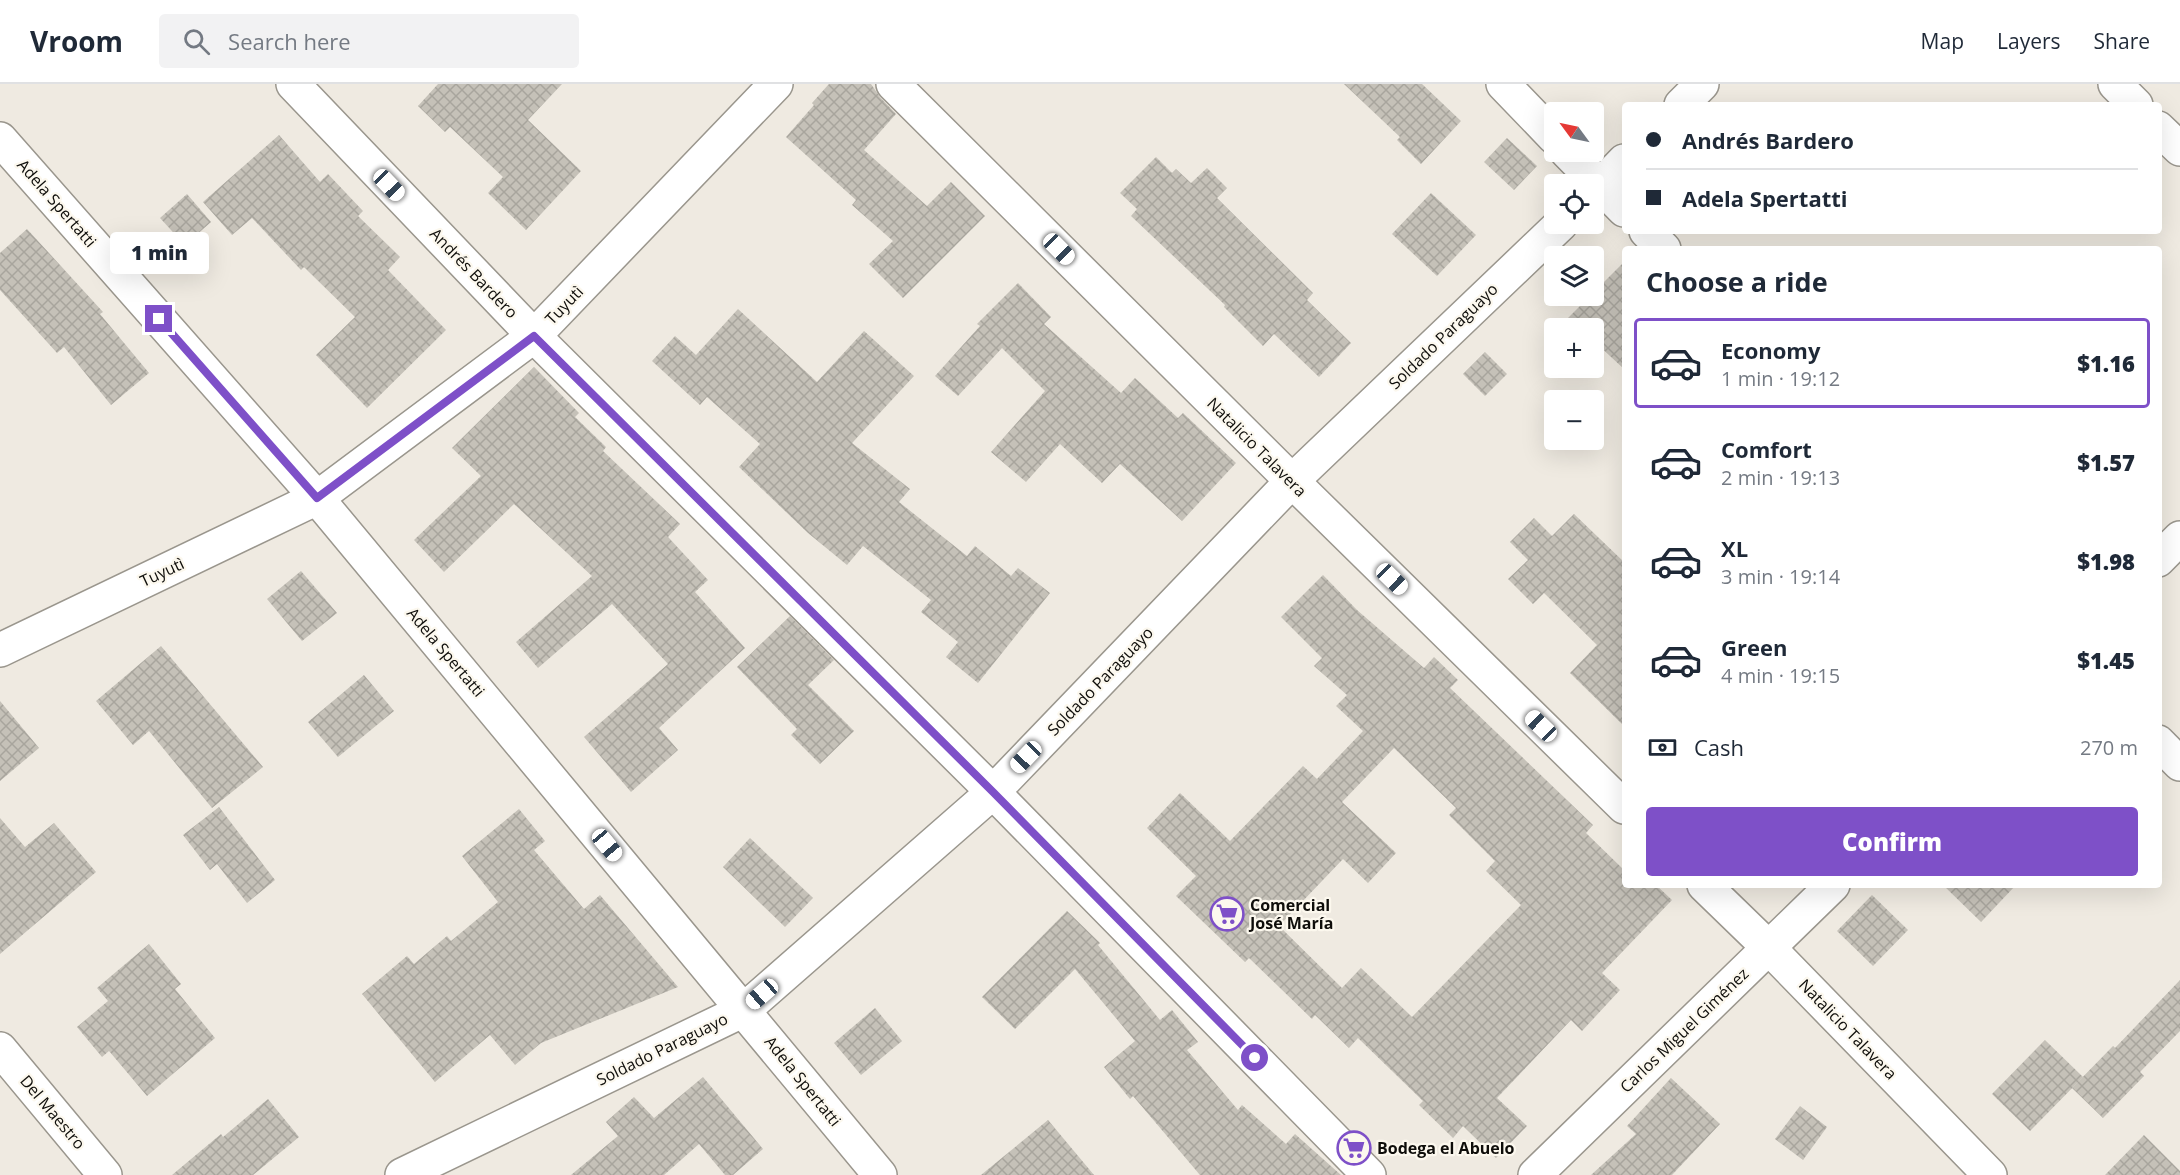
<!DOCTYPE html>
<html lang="en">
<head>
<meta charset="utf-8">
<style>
  :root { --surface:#fff; --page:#f2f2f3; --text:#1f2937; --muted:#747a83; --line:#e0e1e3; --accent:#7e50c8 }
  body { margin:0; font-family:"Open Sans",sans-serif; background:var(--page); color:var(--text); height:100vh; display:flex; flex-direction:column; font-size:22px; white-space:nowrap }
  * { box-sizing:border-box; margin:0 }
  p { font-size:20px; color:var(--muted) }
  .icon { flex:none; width:33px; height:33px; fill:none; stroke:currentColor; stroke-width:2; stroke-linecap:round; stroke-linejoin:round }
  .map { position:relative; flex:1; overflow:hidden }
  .sheet { position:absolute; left:1622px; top:162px; width:540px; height:642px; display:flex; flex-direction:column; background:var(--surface); border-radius:6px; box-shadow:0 6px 24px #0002 }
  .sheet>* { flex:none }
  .top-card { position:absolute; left:1622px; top:18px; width:540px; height:132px; border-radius:6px; box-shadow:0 6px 24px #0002; display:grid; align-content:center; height:132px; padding:0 24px; background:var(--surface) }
  .needle { width:39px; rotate:303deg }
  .buttons { position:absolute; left:1544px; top:18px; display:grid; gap:12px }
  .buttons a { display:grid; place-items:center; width:60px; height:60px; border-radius:6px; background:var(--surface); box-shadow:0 6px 24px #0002; font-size:30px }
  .end { position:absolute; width:27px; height:27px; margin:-14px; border:8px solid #7e50c8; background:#fff; box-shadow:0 0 0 3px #fff }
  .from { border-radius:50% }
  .bubble { position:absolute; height:42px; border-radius:6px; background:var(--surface); box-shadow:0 6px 24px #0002; font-size:20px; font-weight:800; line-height:42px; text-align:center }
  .car { position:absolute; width:18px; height:36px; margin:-18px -9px; border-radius:8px; box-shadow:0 0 4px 2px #0007; background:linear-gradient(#fff 24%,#345 0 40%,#fff 0 76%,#345 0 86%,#fff 0) }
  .top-card b { display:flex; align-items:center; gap:21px; height:57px; font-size:22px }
  .top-card b+b { border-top:2px solid var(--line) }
  .top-card i { width:15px; height:15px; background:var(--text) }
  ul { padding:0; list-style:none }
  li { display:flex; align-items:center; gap:18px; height:90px; margin:0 12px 9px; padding:0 12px; border:3px solid transparent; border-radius:6px }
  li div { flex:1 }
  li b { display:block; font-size:22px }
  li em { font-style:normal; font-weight:800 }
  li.selected { border-color:var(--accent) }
  li>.icon { width:54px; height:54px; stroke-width:1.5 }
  h2 { padding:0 24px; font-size:27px; line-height:72px }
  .pay { display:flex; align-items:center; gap:15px; height:66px; padding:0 24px; font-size:22px }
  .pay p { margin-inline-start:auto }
  .cta { display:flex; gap:12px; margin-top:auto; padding:12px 24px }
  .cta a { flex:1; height:69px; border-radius:6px; background:var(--accent); color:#fff; font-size:24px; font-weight:800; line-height:69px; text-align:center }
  header { display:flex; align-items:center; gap:36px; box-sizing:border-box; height:84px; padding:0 30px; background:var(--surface); border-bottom:2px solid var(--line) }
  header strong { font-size:28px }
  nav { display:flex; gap:33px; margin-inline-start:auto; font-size:21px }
  .search { width:420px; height:54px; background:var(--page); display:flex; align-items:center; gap:15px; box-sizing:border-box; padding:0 21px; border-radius:6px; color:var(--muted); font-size:22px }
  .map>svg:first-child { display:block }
  .building { fill:url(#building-cross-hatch); fill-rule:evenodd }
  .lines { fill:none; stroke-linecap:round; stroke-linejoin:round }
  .minor-casing { stroke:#9a968d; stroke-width:36 }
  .minor { stroke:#fff; stroke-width:33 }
  .route { stroke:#7e50c8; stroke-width:8 }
  .labels { text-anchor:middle; stroke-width:4.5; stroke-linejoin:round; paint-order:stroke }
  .street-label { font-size:16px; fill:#0e0d0a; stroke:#fcf8ee }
  .poi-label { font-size:16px; font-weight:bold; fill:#0e0d0a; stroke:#fcf8ee; text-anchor:start }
</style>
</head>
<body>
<header>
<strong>Vroom</strong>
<div class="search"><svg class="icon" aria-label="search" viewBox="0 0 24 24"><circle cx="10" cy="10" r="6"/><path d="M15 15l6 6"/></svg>Search here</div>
<nav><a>Map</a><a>Layers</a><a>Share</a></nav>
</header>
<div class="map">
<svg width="2180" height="1091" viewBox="0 0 2180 1091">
  <defs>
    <pattern id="building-cross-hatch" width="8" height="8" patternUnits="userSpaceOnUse" patternTransform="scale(1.5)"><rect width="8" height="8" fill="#c5c1b8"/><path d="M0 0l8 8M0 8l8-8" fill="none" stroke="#a8a59d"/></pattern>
  </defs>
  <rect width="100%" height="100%" fill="#efeae1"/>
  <g class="building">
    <path d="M438 0H562L528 36 581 87 526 146 488 109 503 93 450 43 445 48 418 22Z"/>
    <path d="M829 0H871L880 13 896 30 864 66 927 122 951 98 985 132 903 214 869 180 893 157 852 121 856 116 786 53 814 21 812 19Z"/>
    <path d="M1344 0H1422L1461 37 1421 80 1397 56 1400 53Z"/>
    <path d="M279 51 320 98 328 90 363 127 358 132 400 173 388 186 446 246 367 324 316 271 355 233 304 183 301 186 252 134 232 151 203 118Z"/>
    <path d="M1507 54 1537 82 1514 106 1484 78Z"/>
    <path d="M1156 73 1172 89 1176 85 1191 99 1207 84 1227 104 1217 114 1313 209 1307 216 1351 259 1319 293 1274 250 1263 262 1224 223 1225 221 1131 132 1137 125 1120 109Z"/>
    <path d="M1431 109 1476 151 1437 192 1392 150Z"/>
    <path d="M187 110 211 138 185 161 160 134Z"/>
    <path d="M27 145 103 228 100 230 149 289 111 321 64 263 57 269 0 206V169Z"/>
    <path d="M1624 178V285L1596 259 1593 262V244H1558Z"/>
    <path d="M1018 199 1051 233 1044 240 1121 309 1135 294 1178 334 1183 329 1236 379 1182 437 1120 380 1102 399 1060 360 1026 398 991 368 1045 307 1002 264 958 312 935 292 980 242 977 240Z"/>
    <path d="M738 225 817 298 864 247 914 292 852 359 910 405 899 418 967 472 975 462 1011 492 1018 484 1050 509 978 599 946 573 958 558 921 528 931 516 863 462 847 481 808 449 739 383 760 360 707 313 700 321 652 277 675 252 696 271Z"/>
    <path d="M1485 268 1507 290 1485 312 1463 290Z"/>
    <path d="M534 283 579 329 575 333 606 363 603 367 680 440 668 453 708 496 695 508 745 564 659 644 678 666 631 708 584 653 668 580 612 520 538 584 516 558 592 492 514 420 444 488 414 456 481 392 452 364Z"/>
    <path d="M1574 430 1624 478V642L1570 589 1597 561 1544 509 1533 520 1508 495 1528 476 1510 458 1534 434 1552 452Z"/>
    <path d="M301 487 337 529 302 557 267 515Z"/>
    <path d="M1323 491 1357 526 1424 584 1434 573 1458 596 1450 604 1593 741 1586 749 1624 786V801H1656L1672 816 1602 889 1620 906 1582 947 1571 936 1497 1014 1527 1042 1496 1074 1463 1042 1453 1054 1419 1021 1423 1017 1358 954 1349 964 1315 931 1312 935 1249 874 1245 878 1176 812 1196 792 1147 744 1180 709 1230 757 1303 682 1317 695 1363 647 1336 622 1347 611 1314 582 1322 574 1281 533ZM1394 664 1456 724 1449 731 1495 777 1486 787 1521 821 1412 933 1361 884 1342 904 1279 842 1343 775 1368 799 1396 769 1342 718Z"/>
    <path d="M790 532 834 576 808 601 854 647 820 680 791 651 797 645 737 583Z"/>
    <path d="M161 562 263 683 212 724 149 647 133 661 96 617Z"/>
    <path d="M364 591 394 627 338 673 308 638Z"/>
    <path d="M0 617 39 664 0 697Z"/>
    <path d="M219 723 275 796 247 819 217 780 210 786 183 751Z"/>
    <path d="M519 725 545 757 534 766 584 825 600 811 678 903 541 959 515 981 490 951 435 998 362 910 407 872 414 880 447 852 451 857 498 818 462 772Z"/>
    <path d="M0 734 25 763 54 739 96 788 0 870Z"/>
    <path d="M750 754 813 814 785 843 723 783Z"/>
    <path d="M1943 801H2016L1981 838Z"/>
    <path d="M1872 811 1908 846 1873 882 1837 847Z"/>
    <path d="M1067 827 1100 859 1098 861 1160 936 1172 926 1198 958 1187 966 1238 1026 1242 1021 1286 1060 1295 1050 1341 1091H1200L1133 1012 1130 1015 1104 983 1135 957 1075 885 1015 945 982 913Z"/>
    <path d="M149 860 181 900 175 905 215 954 147 1012 109 967 102 973 77 943 108 917 97 904Z"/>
    <path d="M2180 896V947L2140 988 2144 992 2103 1034 2072 1004 2113 962 2115 964Z"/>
    <path d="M875 924 902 957 861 991 834 959Z"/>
    <path d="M2045 956 2083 993 2030 1047 1992 1010Z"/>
    <path d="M703 993 763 1065 733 1091H725L699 1060 664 1091H571L618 1052 606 1038 634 1013 654 1034Z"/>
    <path d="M1671 994 1720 1040 1672 1091H1591L1636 1050 1627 1042Z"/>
    <path d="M268 1015 299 1053 253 1091H172L221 1050 223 1053Z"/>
    <path d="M1800 1022 1827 1043 1803 1076 1775 1055Z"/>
    <path d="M1048 1036 1094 1091H981Z"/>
    <path d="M2144 1051 2180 1087V1091H2105Z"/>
  </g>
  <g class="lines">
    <defs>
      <g id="minor">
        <path d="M293 0 534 252 993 708 1369 1091"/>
        <path d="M893 0 1292 397 1624 723"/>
        <path d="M1503 0 1554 53"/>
        <path d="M2115 0 2136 21"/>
        <path d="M1681 21 1702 0"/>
        <path d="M2158 44 2180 65"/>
        <path d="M0 55 317 414 880 1091"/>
        <path d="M1567 68 1624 126"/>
        <path d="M1593 109 1624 77"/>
        <path d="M1646 147 1664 165"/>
        <path d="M2158 476 2180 454"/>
        <path d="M0 566 317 414 534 252 776 0"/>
        <path d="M2158 658 2180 680"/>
        <path d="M1704 801 1769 864 1990 1091"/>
        <path d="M0 965 105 1091"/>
        <path d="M402 1091 744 926 993 708 1292 397 1561 140"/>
        <path d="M1535 1091 1833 801"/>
      </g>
    </defs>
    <use href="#minor" class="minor-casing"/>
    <use href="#minor" class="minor"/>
  </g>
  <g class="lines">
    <path class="route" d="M159 235 317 414 534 252 993 708 1255 974"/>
  </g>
  <defs>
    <symbol id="supermarket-ring" viewBox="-11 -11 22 22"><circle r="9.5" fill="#fcf8ee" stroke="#7e50c8" stroke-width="1.5"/><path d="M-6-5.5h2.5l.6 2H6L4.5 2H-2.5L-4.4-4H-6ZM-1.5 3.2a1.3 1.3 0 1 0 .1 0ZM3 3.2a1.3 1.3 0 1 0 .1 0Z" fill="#7e50c8"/></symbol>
  </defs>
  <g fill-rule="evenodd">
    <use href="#supermarket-ring" x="1208" y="811" width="38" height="38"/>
    <use href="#supermarket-ring" x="1335" y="1045" width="38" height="38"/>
  </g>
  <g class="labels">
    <g class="street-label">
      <text transform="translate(57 119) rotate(49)" y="6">Adela Spertatti</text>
      <text transform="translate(474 189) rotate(46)" y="6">Andrés Bardero</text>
      <text transform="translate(564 221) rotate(-46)" y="6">Tuyutì</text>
      <text transform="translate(1443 252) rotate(-44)" y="6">Soldado Paraguayo</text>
      <text transform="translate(1257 363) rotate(45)" y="6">Natalicio Talavera</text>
      <text transform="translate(162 488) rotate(-25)" y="6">Tuyutì</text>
      <text transform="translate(446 568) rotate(50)" y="6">Adela Spertatti</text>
      <text transform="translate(1100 597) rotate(-46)" y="6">Soldado Paraguayo</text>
      <text transform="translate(1848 945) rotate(46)" y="6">Natalicio Talavera</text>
      <text transform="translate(1684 946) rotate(-44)" y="6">Carlos Miguel Giménez</text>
      <text transform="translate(662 965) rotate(-26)" y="6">Soldado Paraguayo</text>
      <text transform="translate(803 997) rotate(51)" y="6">Adela Spertatti</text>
      <text transform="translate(53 1028) rotate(50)" y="6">Del Maestro</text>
    </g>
    <g class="poi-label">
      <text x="1250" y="827">Comercial<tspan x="1250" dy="18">José María</tspan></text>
      <text x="1377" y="1070">Bodega el Abuelo</text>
    </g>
  </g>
</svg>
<div class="buttons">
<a><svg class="needle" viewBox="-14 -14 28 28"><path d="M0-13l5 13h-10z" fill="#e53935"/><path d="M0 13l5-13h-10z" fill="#747a83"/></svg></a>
<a><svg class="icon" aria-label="locate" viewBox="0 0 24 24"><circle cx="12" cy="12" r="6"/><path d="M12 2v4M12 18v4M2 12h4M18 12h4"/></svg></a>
<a><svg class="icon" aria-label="layers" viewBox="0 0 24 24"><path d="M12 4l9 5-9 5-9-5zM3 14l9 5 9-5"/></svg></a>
<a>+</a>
<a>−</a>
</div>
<i class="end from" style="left:1255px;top:974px"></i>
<i class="end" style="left:159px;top:235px"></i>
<div class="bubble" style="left:110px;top:148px;width:99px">1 min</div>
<i class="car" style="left:389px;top:101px;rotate:136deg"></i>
<i class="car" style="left:1059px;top:165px;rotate:135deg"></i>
<i class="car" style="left:1392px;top:495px;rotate:134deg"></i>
<i class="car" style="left:1541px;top:642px;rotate:314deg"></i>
<i class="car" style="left:1026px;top:673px;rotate:224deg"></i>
<i class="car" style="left:607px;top:761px;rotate:140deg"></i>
<i class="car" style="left:762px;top:910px;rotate:229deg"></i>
<div class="top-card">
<b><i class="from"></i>Andrés Bardero</b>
<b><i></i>Adela Spertatti</b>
</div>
<section class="sheet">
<h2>Choose a ride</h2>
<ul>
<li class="selected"><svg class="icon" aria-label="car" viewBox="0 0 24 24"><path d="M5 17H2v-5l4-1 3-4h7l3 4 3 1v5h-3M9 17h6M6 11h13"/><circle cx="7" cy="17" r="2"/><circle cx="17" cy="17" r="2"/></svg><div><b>Economy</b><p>1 min · 19:12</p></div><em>$1.16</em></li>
<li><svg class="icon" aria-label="car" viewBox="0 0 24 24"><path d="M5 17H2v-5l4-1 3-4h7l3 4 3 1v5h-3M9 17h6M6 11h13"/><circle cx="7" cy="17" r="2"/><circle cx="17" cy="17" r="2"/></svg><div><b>Comfort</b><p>2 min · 19:13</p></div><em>$1.57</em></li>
<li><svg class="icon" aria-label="car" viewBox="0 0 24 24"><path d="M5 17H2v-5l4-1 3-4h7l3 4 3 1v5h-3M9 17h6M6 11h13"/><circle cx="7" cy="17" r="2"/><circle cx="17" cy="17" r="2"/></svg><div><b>XL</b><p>3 min · 19:14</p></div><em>$1.98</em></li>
<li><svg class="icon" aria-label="car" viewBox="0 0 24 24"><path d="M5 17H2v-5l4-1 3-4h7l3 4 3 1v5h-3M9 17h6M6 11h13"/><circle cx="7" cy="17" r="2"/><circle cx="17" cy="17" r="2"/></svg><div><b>Green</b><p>4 min · 19:15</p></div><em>$1.45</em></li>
</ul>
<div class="pay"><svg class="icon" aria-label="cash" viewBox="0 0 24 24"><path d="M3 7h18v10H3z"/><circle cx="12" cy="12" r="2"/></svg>Cash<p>270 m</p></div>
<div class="cta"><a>Confirm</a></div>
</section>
</div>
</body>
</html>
